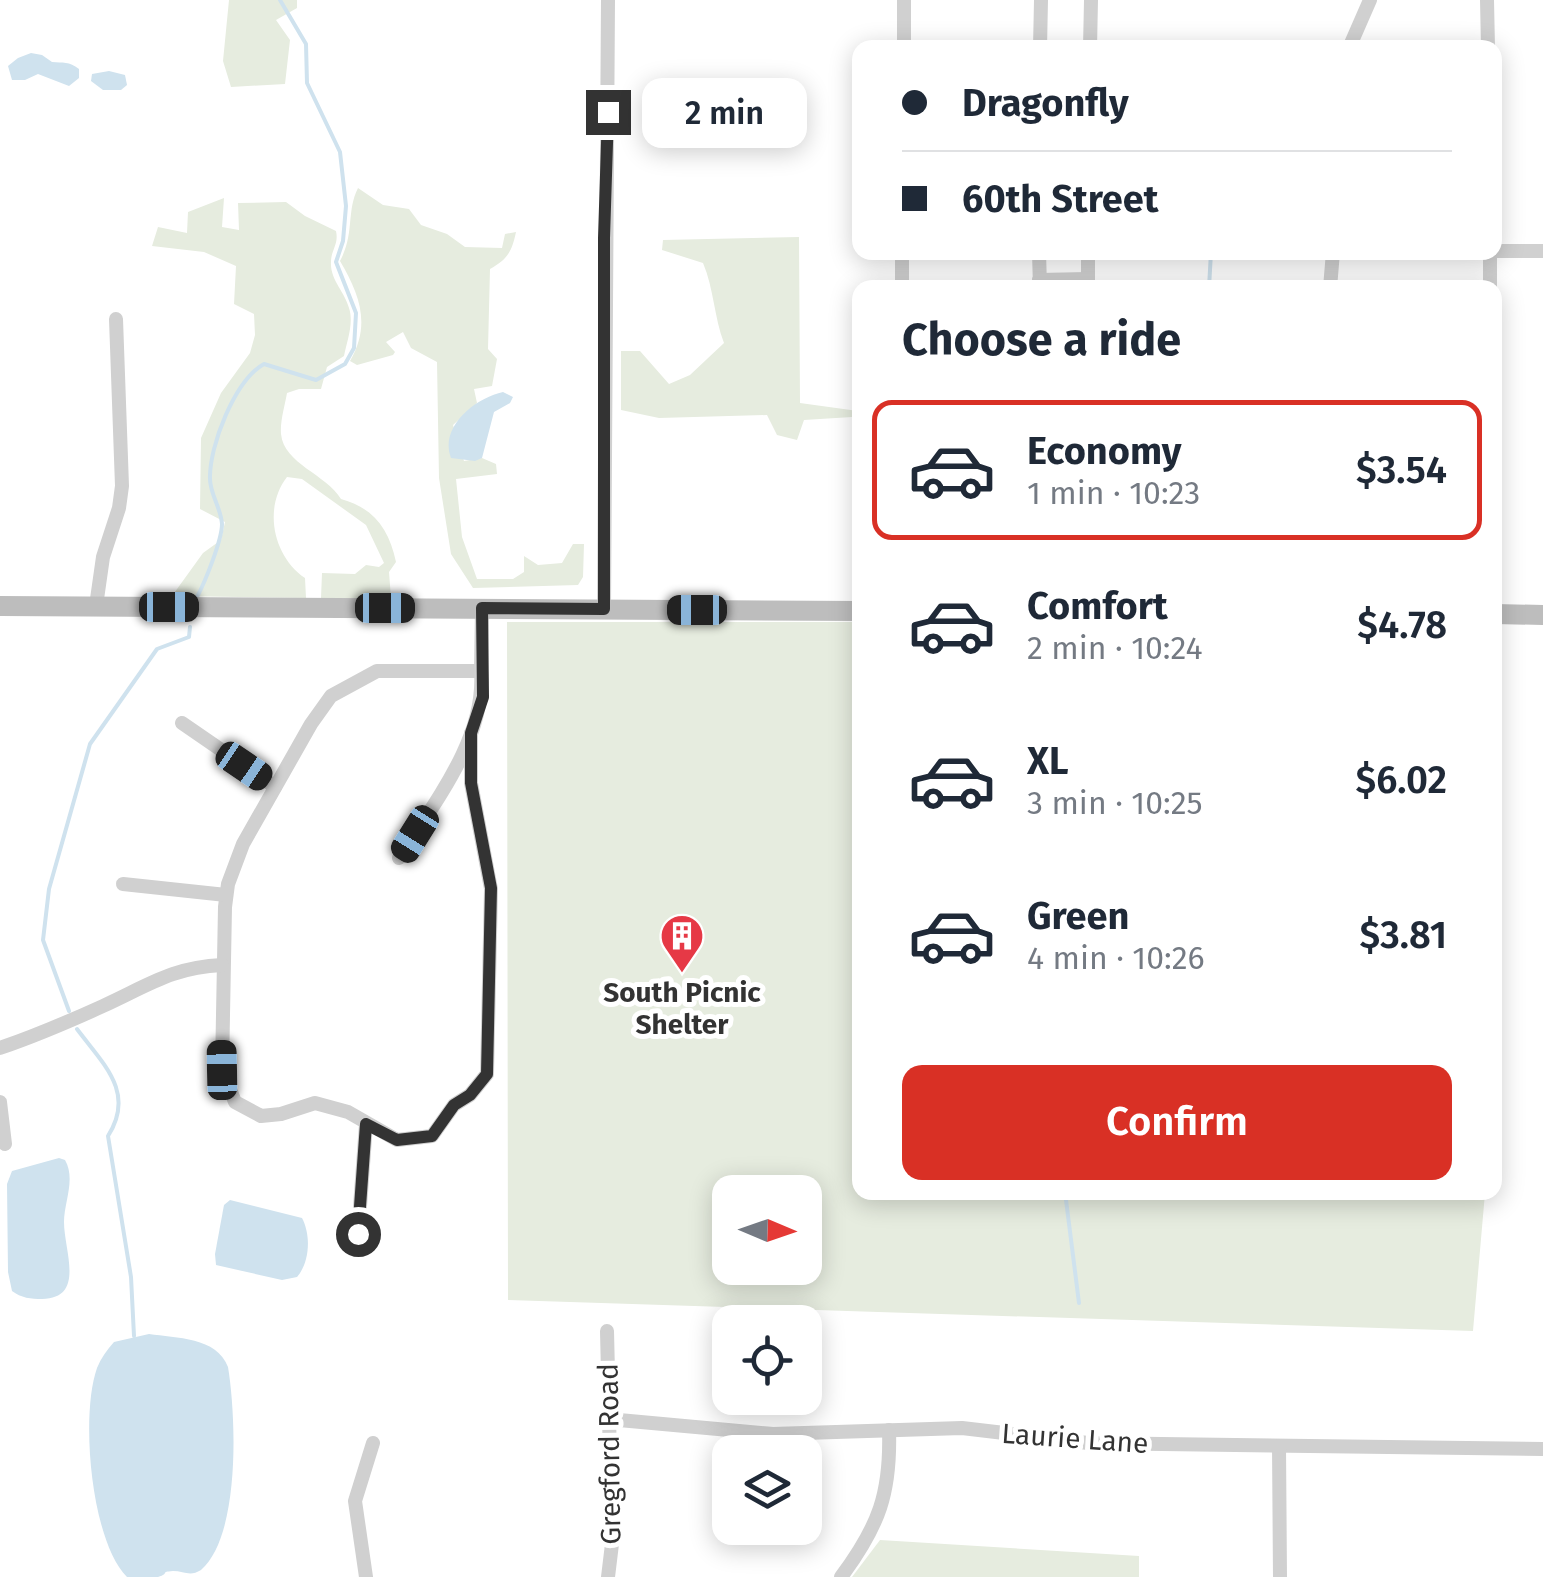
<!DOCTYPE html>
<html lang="en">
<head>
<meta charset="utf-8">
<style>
  :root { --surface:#fff; --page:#f2f2f3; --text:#1f2937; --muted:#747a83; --line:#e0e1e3; --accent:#d93025 }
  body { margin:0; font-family:"Fira Sans",sans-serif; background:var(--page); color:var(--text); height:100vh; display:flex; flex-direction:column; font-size:38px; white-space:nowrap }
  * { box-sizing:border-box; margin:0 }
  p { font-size:32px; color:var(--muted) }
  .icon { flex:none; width:55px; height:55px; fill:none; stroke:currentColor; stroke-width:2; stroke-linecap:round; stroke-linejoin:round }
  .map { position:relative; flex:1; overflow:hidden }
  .details { position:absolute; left:852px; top:280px; width:650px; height:920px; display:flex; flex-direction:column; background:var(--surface); border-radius:20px; box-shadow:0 5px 25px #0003 }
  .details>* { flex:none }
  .guide { position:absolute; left:852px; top:40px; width:650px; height:220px; border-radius:20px; box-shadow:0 5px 25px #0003; display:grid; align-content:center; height:220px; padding:0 50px; background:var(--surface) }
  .needle { width:65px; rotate:92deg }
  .fabs { position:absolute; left:712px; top:1175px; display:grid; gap:20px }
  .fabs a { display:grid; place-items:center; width:110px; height:110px; border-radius:20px; background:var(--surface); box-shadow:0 5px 25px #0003; font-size:50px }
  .end { position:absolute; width:45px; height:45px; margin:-22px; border:12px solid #333; background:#fff; box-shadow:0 0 0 5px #fff }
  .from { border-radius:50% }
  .bubble { position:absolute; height:70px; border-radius:20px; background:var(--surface); box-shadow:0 5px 25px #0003; font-size:32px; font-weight:600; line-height:70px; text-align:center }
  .car { position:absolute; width:30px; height:60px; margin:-30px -15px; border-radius:12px; box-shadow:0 0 8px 2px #0007; background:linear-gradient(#222 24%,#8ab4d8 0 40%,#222 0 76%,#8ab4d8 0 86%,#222 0) }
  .guide b { display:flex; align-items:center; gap:35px; height:95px; font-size:38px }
  .guide b+b { border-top:2px solid var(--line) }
  .guide i { width:25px; height:25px; background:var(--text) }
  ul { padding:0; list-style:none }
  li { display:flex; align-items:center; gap:30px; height:140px; margin:0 20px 15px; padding:0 30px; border:5px solid transparent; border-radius:20px }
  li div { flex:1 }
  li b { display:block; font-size:38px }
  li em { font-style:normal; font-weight:600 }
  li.on { border-color:var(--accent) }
  li>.icon { width:90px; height:90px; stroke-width:1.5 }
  h2 { padding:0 50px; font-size:45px; line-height:120px }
  .cta { display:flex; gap:20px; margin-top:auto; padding:20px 50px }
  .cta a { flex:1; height:115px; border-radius:20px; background:var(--accent); color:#fff; font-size:40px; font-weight:600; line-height:115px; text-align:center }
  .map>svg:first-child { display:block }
  .green { fill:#e6ecdf; fill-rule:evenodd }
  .water { fill:#cfe2ee }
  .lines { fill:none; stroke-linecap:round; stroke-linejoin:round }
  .stream { stroke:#cfe2ee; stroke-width:4 }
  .street { stroke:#d0d0d0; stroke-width:14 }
  .secondary { stroke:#bdbdbd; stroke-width:20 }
  .route { stroke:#333; stroke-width:12 }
  .labels { text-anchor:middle; stroke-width:10; stroke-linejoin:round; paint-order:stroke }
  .poi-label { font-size:28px; font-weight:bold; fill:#333; stroke:#fff }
  .street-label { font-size:28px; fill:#333; stroke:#fff }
</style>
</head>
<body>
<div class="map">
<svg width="1543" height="1577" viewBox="0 0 1543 1577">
  <rect width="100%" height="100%" fill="#fff"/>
  <g class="green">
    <path d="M229 0H297V8L276 20 290 40 285 84 231 87 223 61Z"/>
    <path d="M358 188 383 205 409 209 421 225 447 234 465 247 502 248 505 234 516 232C512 251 508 259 490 269L488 349 497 359 492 386 474 389 477 403 453 425 464 461 482 458 496 464 497 474 456 479 462 537 477 579H513L524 572V556L538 565 562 563 573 544H584L583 577 578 585 473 588 451 554 439 478 437 362 411 348 403 332 386 342 395 352 393 355 357 365 350 361C371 325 360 295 340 261 355 233 346 212 358 188Z"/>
    <path d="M224 198 222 227 239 230 238 203 286 202 305 216 336 231C339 244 331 250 331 262 330 280 345 292 349 308 354 323 347 341 344 356L327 367 321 389H299L287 393C285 405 280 421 281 434 284 464 326 474 341 499 374 508 389 529 396 562L389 572 391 598H321L322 573 355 574 366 565 379 567 384 563 366 525 302 479 287 477C263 508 273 556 305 578L306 598 172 596 203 553 221 540 225 522 200 509 201 438 221 393 250 353 255 335 254 314 234 304 236 266 204 252 152 246 158 227 187 233 188 212Z"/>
    <path d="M799 237 800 403 858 411 852 417 804 420 797 440 777 435 767 415 659 418 621 410V351H640L669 384 690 375 724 343C714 317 714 289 703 263L662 250 663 240Z"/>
    <path d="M507 622H860V1192L1485 1193 1473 1331 508 1300ZM730 1192H805V1268H730Z"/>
    <path d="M880 1540 1139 1556V1577H852Z"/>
  </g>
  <g class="water">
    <path d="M31 53 42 55 52 62C63 63 69 61 79 69V78L69 86 38 74 25 80H12L8 66 18 58Z"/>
    <path d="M109 71 125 75 127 85 121 90H103L91 81 92 74Z"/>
    <path d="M503 392 513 397 510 403 494 412 482 458 475 461 451 458C439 427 475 398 503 392Z"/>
    <path d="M59 1158 65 1160C76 1179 64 1202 64 1222 64 1251 86 1298 42 1299 31 1299 21 1298 12 1291L8 1272 7 1184 12 1171Z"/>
    <path d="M230 1200 302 1218C311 1235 310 1262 297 1277L282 1280 216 1265 215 1254 224 1205Z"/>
    <path d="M149 1334C176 1338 217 1337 228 1367 236 1415 241 1535 201 1570 190 1577 184 1571 173 1571 159 1572 171 1573 158 1577 150 1577 137 1577 127 1577 91 1541 80 1416 97 1368 101 1358 107 1350 114 1342Z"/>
  </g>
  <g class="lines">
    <g class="stream">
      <path d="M1209 288 1211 252"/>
      <path d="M197 597C205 582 222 540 222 524 221 508 210 494 210 479 209 446 235 380 264 364L316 380 345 364 354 348 356 313 336 262 343 241 346 206 340 152 307 83 306 44 280 0"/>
      <path d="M69 1011 43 940 49 889 90 744 157 649 189 637 190 627"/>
      <path d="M77 1029C103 1064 136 1092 108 1136L131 1277 134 1336"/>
      <path d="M1065 1192 1079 1303"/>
    </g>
    <g class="street">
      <path d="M1487 0 1488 48"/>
      <path d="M904 48V0"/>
      <path d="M1040 48 1041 0"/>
      <path d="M1090 48 1091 0"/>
      <path d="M1349 48 1370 0"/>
      <path d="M1495 251H1543"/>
      <path d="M1039 252 1040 287"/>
      <path d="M1039 280 1088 279"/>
      <path d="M1088 287V252"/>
      <path d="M902 288V252"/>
      <path d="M1330 288 1333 252"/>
      <path d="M1490 288V252"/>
      <path d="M96 606 103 557 119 508 122 486 116 319"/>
      <path d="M604 609 608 0"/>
      <path d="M182 723 275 787"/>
      <path d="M471 733V783L491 889 487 1074 470 1095 454 1105 432 1136 397 1140 348 1112 315 1103 281 1114 261 1116 235 1102 222 1069 225 907 228 884 243 844 311 724 331 696 377 671H481L482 609"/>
      <path d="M399 858C434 803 486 739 481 671"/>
      <path d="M123 884 226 895"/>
      <path d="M0 1048C35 1036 70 1021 103 1006 147 986 173 967 222 965"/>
      <path d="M0 1102 5 1144"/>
      <path d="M358 1234 366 1124"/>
      <path d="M607 1331 612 1544 608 1577"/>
      <path d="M608 1419 773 1434 962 1428 1088 1443 1543 1449"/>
      <path d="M1279 1446 1280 1577"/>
      <path d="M366 1577 355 1501 373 1443"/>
      <path d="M841 1577C879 1526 891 1493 889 1430"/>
    </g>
    <g class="secondary">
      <path d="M0 606 860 611"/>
      <path d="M1495 614 1543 615"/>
    </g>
  </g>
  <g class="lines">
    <path class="route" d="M358 1234 366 1124 397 1140 432 1136 454 1105 470 1095 487 1074 491 888 471 783V733L483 697 482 608 604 609V238L608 112"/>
  </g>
  <defs>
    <symbol id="building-pin" viewBox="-11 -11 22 30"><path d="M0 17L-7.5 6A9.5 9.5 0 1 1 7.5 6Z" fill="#e63946" stroke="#fff"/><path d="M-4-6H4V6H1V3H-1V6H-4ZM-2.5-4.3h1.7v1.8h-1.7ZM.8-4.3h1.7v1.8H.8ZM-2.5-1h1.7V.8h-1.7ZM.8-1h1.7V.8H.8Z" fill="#fff"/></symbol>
  </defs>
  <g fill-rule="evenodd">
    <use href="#building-pin" x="657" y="911" width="50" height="68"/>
  </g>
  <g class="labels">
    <g class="poi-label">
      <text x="682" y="1002">South Picnic<tspan x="682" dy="32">Shelter</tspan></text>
    </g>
    <g class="street-label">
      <text transform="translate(1075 1438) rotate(4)" y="10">Laurie Lane</text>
      <text transform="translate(609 1454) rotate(-91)" y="10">Gregford Road</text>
    </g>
  </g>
</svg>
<div class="fabs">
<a><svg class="needle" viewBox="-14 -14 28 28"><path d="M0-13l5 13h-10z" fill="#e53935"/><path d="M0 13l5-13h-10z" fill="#747a83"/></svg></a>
<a><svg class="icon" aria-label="locate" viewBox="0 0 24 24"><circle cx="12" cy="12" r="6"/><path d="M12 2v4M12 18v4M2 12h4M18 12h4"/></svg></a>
<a><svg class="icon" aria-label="layers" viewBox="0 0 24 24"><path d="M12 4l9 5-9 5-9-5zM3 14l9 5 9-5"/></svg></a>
</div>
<i class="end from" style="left:358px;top:1234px"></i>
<i class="end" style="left:608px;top:112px"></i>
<div class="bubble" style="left:642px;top:78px;width:165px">2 min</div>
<i class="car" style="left:169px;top:607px;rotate:90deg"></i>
<i class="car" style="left:385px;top:608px;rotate:90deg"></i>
<i class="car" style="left:697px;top:610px;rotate:270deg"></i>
<i class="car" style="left:244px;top:766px;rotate:124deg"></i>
<i class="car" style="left:415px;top:834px;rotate:212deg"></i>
<i class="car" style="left:222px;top:1070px;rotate:359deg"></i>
<div class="guide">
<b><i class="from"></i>Dragonfly</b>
<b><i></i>60th Street</b>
</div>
<section class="details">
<h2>Choose a ride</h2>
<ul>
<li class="on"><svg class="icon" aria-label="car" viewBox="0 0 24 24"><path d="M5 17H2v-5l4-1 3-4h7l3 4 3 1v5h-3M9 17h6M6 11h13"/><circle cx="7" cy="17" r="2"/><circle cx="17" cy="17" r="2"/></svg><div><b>Economy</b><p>1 min · 10:23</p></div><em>$3.54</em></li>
<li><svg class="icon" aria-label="car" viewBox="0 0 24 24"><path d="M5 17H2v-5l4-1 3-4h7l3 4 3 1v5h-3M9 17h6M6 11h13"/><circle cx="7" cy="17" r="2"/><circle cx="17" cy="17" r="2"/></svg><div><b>Comfort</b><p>2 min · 10:24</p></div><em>$4.78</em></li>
<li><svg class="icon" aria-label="car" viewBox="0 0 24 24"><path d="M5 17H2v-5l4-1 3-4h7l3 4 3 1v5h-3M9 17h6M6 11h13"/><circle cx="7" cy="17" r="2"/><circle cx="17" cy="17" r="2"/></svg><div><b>XL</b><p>3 min · 10:25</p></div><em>$6.02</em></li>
<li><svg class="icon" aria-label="car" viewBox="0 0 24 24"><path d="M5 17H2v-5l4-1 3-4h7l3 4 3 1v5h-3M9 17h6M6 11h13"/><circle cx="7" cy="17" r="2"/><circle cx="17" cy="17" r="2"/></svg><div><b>Green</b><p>4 min · 10:26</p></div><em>$3.81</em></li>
</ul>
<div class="cta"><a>Confirm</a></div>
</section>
</div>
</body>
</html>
